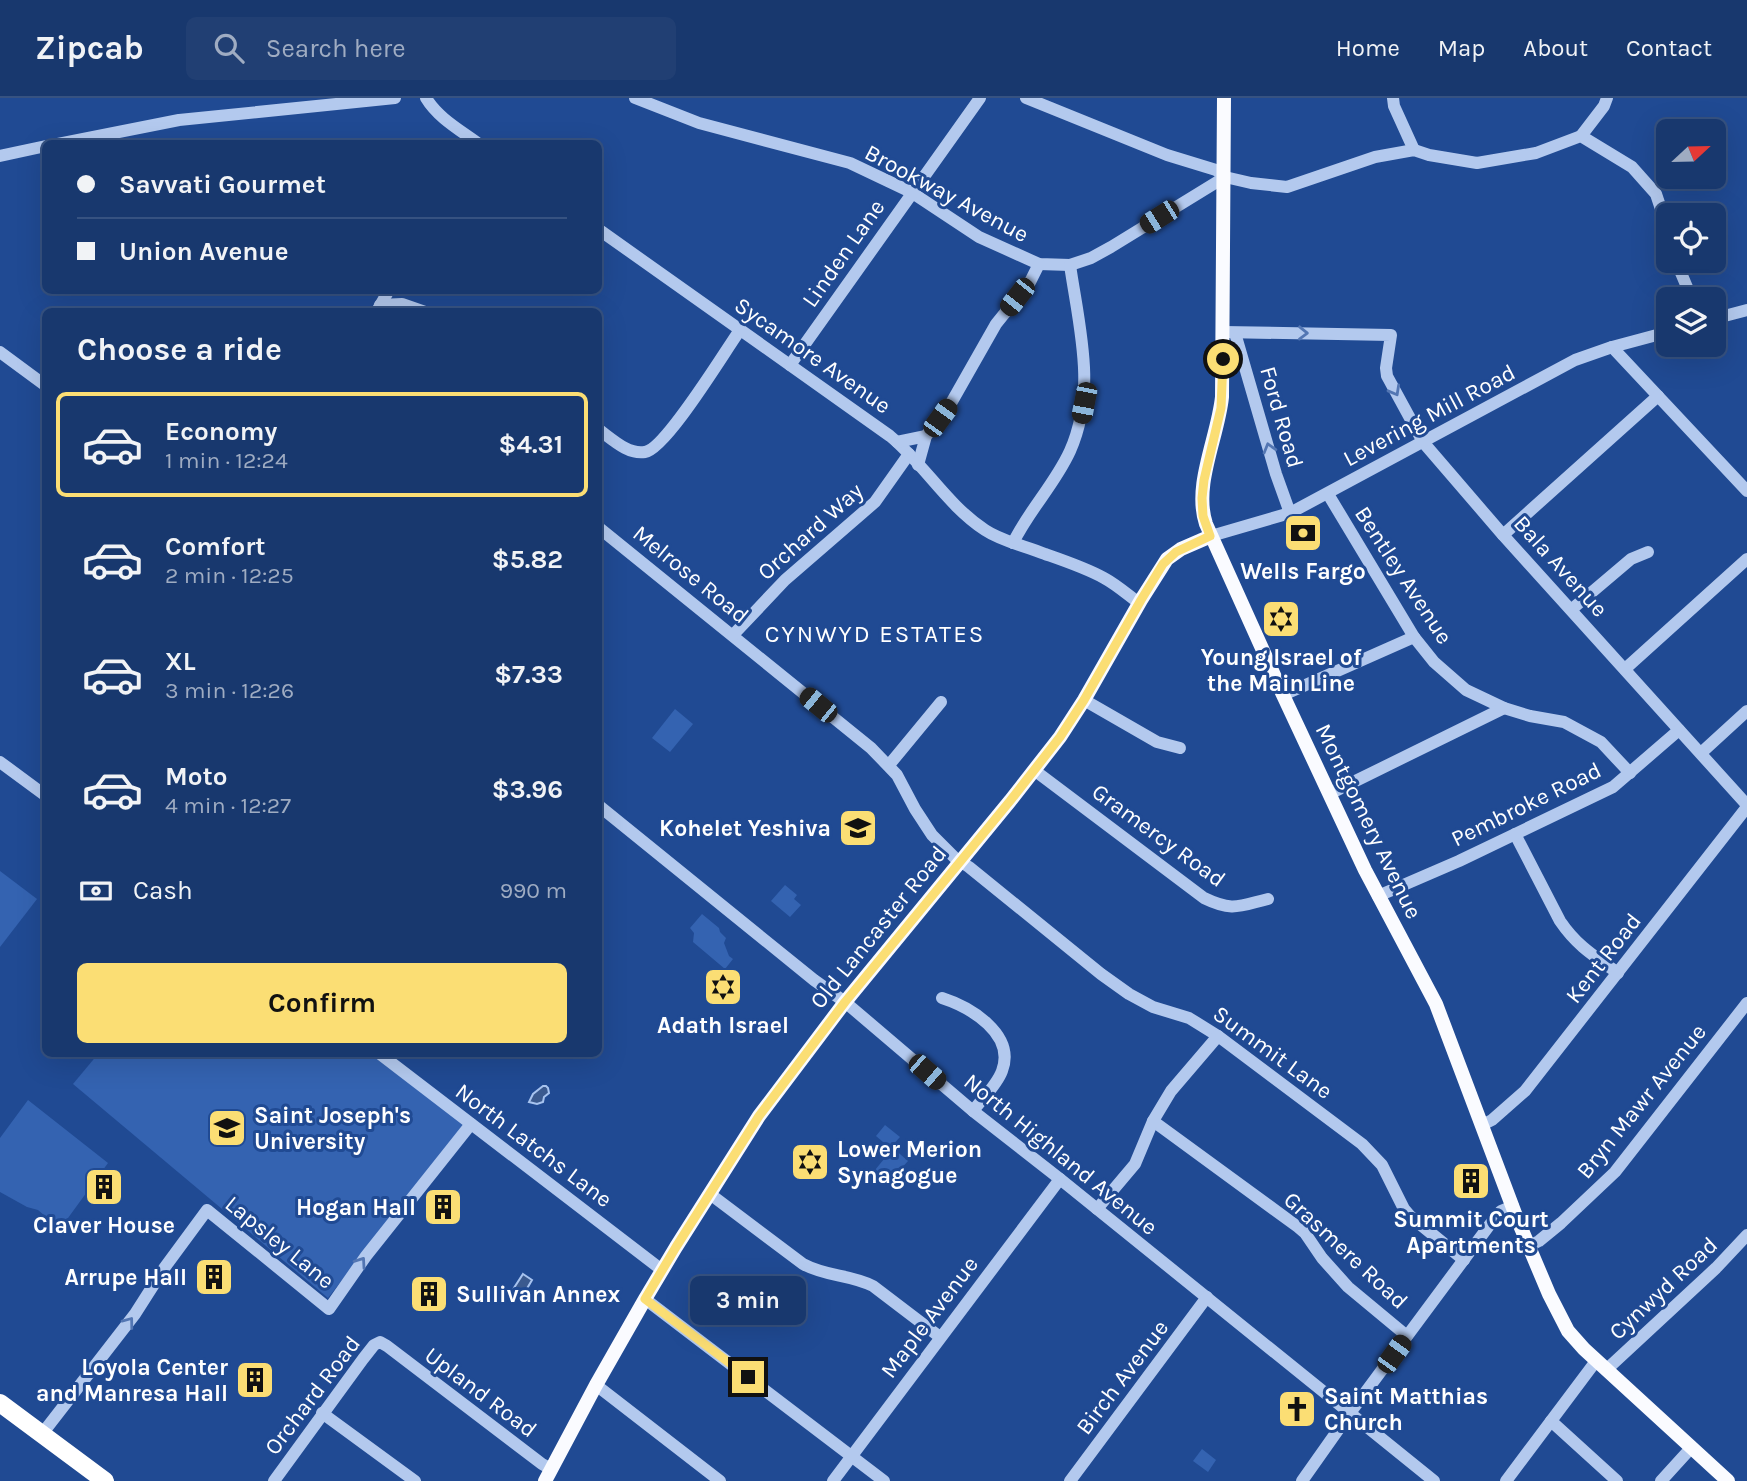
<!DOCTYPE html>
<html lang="en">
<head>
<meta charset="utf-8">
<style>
  :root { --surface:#18386e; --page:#213f73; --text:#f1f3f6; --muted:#9facc2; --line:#365281; --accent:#fbde74 }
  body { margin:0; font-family:Karla,sans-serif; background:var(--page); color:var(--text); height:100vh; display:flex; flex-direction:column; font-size:26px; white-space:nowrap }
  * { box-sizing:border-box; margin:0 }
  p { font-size:23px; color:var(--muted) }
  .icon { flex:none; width:38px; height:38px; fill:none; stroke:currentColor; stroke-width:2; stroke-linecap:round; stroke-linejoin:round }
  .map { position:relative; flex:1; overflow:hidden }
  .panel { position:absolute; left:42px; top:210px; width:560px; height:749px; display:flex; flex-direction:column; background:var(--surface); border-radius:10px; box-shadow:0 7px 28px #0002,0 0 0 2px var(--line) }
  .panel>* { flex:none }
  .guide { position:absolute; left:42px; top:42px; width:560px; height:154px; border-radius:10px; box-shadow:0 7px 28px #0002,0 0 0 2px var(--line); display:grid; align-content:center; height:154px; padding:0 35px; background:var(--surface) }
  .needle { width:46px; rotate:68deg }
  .fabs { position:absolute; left:1656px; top:21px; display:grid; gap:14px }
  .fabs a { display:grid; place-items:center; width:70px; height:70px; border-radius:10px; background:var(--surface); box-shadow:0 7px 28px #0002,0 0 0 2px var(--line); font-size:35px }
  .end { position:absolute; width:32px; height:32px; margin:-16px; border:9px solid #fbde74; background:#111; box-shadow:0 0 0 4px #111 }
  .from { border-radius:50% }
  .bubble { position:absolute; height:49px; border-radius:10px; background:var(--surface); box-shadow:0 7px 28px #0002,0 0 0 2px var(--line); font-size:23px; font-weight:700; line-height:49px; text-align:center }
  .car { position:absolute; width:21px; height:42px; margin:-21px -10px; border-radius:9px; box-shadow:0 0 5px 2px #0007; background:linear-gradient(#222 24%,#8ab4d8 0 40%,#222 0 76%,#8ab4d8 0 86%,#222 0) }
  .guide b { display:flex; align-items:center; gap:24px; height:66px; font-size:26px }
  .guide b+b { border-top:2px solid var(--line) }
  .guide i { width:18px; height:18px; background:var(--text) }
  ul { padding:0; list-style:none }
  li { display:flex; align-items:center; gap:21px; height:105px; margin:0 14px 10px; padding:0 21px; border:4px solid transparent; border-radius:10px }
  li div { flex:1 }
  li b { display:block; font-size:26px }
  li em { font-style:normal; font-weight:700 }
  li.selected { border-color:var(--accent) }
  li>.icon { width:63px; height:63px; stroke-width:1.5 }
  h2 { padding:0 35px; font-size:32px; line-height:84px }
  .pay { display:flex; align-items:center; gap:18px; height:77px; padding:0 35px; font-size:26px }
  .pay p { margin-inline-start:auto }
  .action { display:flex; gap:14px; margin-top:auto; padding:14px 35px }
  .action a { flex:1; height:80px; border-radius:10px; background:var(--accent); color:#111; font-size:28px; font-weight:700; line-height:80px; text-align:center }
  header { display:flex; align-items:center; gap:42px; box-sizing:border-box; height:98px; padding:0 35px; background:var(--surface); border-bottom:2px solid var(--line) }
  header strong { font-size:33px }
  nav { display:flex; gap:38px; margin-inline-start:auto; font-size:24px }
  .search { width:490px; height:63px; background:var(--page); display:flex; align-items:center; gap:18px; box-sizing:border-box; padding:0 24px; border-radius:10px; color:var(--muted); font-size:26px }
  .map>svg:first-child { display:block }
  .green { fill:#3463b1 }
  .water { fill:#3b5a8f; stroke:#a7c3ef; stroke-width:2 }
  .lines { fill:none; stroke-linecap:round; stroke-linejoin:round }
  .minor { stroke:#b3c9ee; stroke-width:12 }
  .major { stroke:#fafbff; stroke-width:14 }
  .highway { stroke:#fff; stroke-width:18 }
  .oneway { stroke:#5376b3 }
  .route { stroke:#fbde74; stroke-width:9 }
  .labels { text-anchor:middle; stroke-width:6; stroke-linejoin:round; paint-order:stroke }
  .street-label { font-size:23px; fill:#fff; stroke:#204a93 }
  .poi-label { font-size:23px; font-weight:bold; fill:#fff; stroke:#204a93 }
  .neighbourhood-label { font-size:24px; letter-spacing:2px; fill:#fff; stroke:#204a93 }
</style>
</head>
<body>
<header>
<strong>Zipcab</strong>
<div class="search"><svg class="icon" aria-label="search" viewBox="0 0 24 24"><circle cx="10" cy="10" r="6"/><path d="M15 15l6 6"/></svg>Search here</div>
<nav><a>Home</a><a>Map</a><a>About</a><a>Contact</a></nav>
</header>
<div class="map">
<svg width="1747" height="1383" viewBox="0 0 1747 1383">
  <rect width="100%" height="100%" fill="#204a93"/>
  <g class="green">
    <path d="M675 611 693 626 670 654 652 640Z"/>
    <path d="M0 773 37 801 0 849Z"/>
    <path d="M785 787 797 797 794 801 801 807 790 819 771 803Z"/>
    <path d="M702 816 719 830 720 834 726 840 724 845 729 858 733 861 725 871 693 844 694 835 690 830Z"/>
    <path d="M98 956H370L464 1026 328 1200 73 986Z"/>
    <path d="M28 1002 108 1065 60 1131 38 1112 27 1109 0 1094V1040Z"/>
    <path d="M885 1027 900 1039 890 1050 876 1038Z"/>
    <path d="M893 1050 908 1063 889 1084 878 1085 871 1077Z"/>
    <path d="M1202 1351 1216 1362 1208 1374 1193 1363Z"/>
  </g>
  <g class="water">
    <path d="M543 988H546L548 990 549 995 544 999 543 1004 537 1006 529 1004 533 996Z"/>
    <path d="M523 1176 532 1182 522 1199 512 1193Z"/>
  </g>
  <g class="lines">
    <g class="minor">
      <path d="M426 0C438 20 460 32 479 46"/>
      <path d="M635 0 699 25 850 65 911 94 979 139 1039 166 1070 167 1091 160 1111 149 1225 79"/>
      <path d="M1026 0 1167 57 1216 72 1225 79 1251 85 1287 89 1375 59 1414 52 1429 57 1477 65 1536 55 1581 38 1632 69 1656 96 1668 132"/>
      <path d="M1393 0 1394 8 1414 52"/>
      <path d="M1581 38 1604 8 1607 0"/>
      <path d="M58 46 179 22 395 0"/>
      <path d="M0 58 46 48"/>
      <path d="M598 131 890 338C925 367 947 407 985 432 1003 444 1026 448 1045 456 1065 463 1086 470 1104 480 1117 487 1128 497 1139 505"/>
      <path d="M1676 163 1692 201"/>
      <path d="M380 207 402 206 425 214"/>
      <path d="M377 213 389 192"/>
      <path d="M1713 221 1747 212"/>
      <path d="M1223 234 1391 237 1386 270 1387 278 1423 344 1503 437 1747 707"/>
      <path d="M1235 235 1276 376 1290 415"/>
      <path d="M1612 249 1747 393"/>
      <path d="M0 254 46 288"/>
      <path d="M790 267 980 0"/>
      <path d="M598 331C612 341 628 357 645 354 666 351 725 253 740 232"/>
      <path d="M897 344 926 338"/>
      <path d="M918 367 926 338 950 307 996 226 1030 184 1039 166"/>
      <path d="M1328 396 1414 539 1434 564 1466 592 1504 610 1530 618 1564 624 1601 644 1630 675"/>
      <path d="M598 429 871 650 897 677 915 711 932 737 955 760 969 769 1101 876 1129 896 1153 909 1189 920 1218 938 1362 1046 1382 1067 1404 1111 1410 1118 1464 1162"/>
      <path d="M1503 437 1658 298"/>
      <path d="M1211 438 1290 415 1575 262 1612 249 1668 234"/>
      <path d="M1013 445C1029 412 1055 386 1070 353 1097 292 1079 229 1070 167"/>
      <path d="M1572 511 1631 461 1648 454"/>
      <path d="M733 537 785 482 875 404 909 356"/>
      <path d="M1625 571 1747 461"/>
      <path d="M1283 597 1414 539"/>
      <path d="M1084 602 1157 644 1180 650"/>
      <path d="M1701 655 1747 613"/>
      <path d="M0 664 46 698"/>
      <path d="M889 667 941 604"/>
      <path d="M1034 672 1204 800C1233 814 1239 808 1268 801"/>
      <path d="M1329 696 1504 610"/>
      <path d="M598 707 814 882 845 904 973 1013 1060 1081 1434 1383"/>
      <path d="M1515 736 1560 823C1577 848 1594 858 1618 875"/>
      <path d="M1378 798 1459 763 1613 689 1679 632"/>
      <path d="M942 900C970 909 1016 936 1002 973 997 987 982 1001 973 1013"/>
      <path d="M380 956 662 1172"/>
      <path d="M1153 1023 1298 1129 1305 1135 1322 1160 1348 1189 1407 1238"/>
      <path d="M1482 1027 1492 1022 1525 993 1747 709"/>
      <path d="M710 1096 803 1166C827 1179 849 1176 873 1188L940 1239"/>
      <path d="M1097 1111 1135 1066 1153 1023 1171 993 1218 938"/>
      <path d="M1529 1148 1539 1143 1561 1125 1615 1074 1747 905"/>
      <path d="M645 1201 884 1383"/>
      <path d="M1606 1272 1716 1170 1747 1137"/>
      <path d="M596 1287 720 1383"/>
      <path d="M322 1315 415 1383"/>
      <path d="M1551 1323 1617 1383"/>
      <path d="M42 1336 135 1216 165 1169 207 1112 329 1211 366 1158 471 1026"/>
      <path d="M274 1383 363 1261 374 1247 380 1244 387 1248 542 1366 551 1371"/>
      <path d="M833 1383 1060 1081"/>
      <path d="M1070 1383 1207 1199"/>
      <path d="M1302 1383 1350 1315 1494 1121 1501 1113 1513 1108"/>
      <path d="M1506 1383 1596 1263"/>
      <path d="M1661 1383 1691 1350"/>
    </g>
    <g class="major">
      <path d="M1224 0 1222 299C1218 339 1193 387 1206 426L1283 597 1365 772 1436 906 1516 1118 1549 1196 1568 1233 1584 1251 1728 1383"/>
      <path d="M545 1383 596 1287 645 1201 676 1149 759 1018 845 904 1010 703 1060 639 1084 602 1141 502 1167 461 1181 451 1211 438"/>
    </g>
    <path class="highway" d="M0 1305 105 1383"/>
  </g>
  <defs><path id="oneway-chevron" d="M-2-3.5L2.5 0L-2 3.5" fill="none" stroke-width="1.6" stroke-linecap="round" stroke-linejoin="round" transform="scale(1.75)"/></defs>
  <g class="oneway">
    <use href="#oneway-chevron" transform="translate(1303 235) rotate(1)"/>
    <use href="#oneway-chevron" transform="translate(1395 293) rotate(61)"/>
    <use href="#oneway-chevron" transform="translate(1269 350) rotate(-106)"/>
    <use href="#oneway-chevron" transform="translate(361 1164) rotate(-55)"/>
    <use href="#oneway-chevron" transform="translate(129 1224) rotate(-53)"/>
  </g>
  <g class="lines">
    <path class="route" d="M748 1279 645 1201 676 1149 759 1018 845 904 1010 703 1060 639 1084 602 1141 502 1163 466 1176 454 1210 438 1203 418 1202 400 1204 382 1221 310 1223 261"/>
  </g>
  <defs>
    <symbol id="bank-square" viewBox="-11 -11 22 22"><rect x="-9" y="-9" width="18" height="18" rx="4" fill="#fbde74" stroke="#204a93"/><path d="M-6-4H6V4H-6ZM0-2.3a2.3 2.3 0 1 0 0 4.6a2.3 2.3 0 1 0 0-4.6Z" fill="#111"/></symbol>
    <symbol id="synagogue-square" viewBox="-11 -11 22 22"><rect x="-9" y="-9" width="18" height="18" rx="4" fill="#fbde74" stroke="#204a93"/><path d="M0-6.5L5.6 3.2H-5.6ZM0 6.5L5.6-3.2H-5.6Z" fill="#111"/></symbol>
    <symbol id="school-square" viewBox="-11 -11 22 22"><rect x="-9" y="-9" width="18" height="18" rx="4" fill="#fbde74" stroke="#204a93"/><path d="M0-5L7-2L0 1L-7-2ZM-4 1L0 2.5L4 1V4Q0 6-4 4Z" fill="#111"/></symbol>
    <symbol id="university-square" viewBox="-11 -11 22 22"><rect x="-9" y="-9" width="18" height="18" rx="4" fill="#fbde74" stroke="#204a93"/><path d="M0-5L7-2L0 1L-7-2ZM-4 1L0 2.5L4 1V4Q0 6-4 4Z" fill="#111"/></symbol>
    <symbol id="building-square" viewBox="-11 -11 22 22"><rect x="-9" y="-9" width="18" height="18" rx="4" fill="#fbde74" stroke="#204a93"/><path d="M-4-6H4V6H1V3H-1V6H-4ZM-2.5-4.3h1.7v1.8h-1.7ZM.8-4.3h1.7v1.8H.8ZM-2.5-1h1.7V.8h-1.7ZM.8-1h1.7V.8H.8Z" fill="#111"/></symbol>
    <symbol id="church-square" viewBox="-11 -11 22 22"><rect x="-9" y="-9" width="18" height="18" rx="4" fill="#fbde74" stroke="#204a93"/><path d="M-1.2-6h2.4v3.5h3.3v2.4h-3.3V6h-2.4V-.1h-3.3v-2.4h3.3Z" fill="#111"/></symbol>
  </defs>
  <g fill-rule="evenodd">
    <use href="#bank-square" x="1281" y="413" width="44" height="44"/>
    <use href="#synagogue-square" x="1259" y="499" width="44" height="44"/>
    <use href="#school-square" x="836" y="708" width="44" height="44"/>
    <use href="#synagogue-square" x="701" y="867" width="44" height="44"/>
    <use href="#university-square" x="205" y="1008" width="44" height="44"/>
    <use href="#synagogue-square" x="788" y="1042" width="44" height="44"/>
    <use href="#building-square" x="1449" y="1061" width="44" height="44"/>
    <use href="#building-square" x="82" y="1067" width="44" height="44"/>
    <use href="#building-square" x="421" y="1087" width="44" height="44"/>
    <use href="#building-square" x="192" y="1157" width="44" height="44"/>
    <use href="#building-square" x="407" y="1174" width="44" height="44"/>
    <use href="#building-square" x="233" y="1260" width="44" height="44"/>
    <use href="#church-square" x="1275" y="1289" width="44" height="44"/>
  </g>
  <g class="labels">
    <g class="street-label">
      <text transform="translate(947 95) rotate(28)" y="8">Brookway Avenue</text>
      <text transform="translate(843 155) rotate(-55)" y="8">Linden Lane</text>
      <text transform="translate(813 257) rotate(35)" y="8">Sycamore Avenue</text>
      <text transform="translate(1429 317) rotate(-28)" y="8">Levering Mill Road</text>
      <text transform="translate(1282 319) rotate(74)" y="8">Ford Road</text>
      <text transform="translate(810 433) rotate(-42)" y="8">Orchard Way</text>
      <text transform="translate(1561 468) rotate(48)" y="8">Bala Avenue</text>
      <text transform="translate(691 476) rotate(39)" y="8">Melrose Road</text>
      <text transform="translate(1404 477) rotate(57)" y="8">Bentley Avenue</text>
      <text transform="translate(1526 706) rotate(-26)" y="8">Pembroke Road</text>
      <text transform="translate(1369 723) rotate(64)" y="8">Montgomery Avenue</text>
      <text transform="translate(1159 737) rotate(36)" y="8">Gramercy Road</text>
      <text transform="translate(878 829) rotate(-51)" y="8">Old Lancaster Road</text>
      <text transform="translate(1603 860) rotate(-52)" y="8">Kent Road</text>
      <text transform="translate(1273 954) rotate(36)" y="8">Summit Lane</text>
      <text transform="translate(1641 1003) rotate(-51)" y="8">Bryn Mawr Avenue</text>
      <text transform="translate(534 1047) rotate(37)" y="8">North Latchs Lane</text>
      <text transform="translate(1061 1056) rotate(39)" y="8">North Highland Avenue</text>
      <text transform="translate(280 1144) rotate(39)" y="8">Lapsley Lane</text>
      <text transform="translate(1346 1152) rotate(43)" y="8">Grasmere Road</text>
      <text transform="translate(1663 1190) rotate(-43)" y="8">Cynwyd Road</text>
      <text transform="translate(929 1219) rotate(-53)" y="8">Maple Avenue</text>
      <text transform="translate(1122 1279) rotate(-53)" y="8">Birch Avenue</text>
      <text transform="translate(481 1294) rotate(37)" y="8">Upland Road</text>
      <text transform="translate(312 1297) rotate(-53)" y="8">Orchard Road</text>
    </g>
    <g class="poi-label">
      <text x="1303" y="481">Wells Fargo</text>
      <text x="1281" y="567">Young Israel of<tspan x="1281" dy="26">the Main Line</tspan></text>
      <text x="831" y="738" text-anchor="end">Kohelet Yeshiva</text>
      <text x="723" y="935">Adath Israel</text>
      <text x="254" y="1025" text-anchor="start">Saint Joseph's<tspan x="254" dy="26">University</tspan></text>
      <text x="837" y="1059" text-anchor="start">Lower Merion<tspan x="837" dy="26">Synagogue</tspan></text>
      <text x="416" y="1117" text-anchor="end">Hogan Hall</text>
      <text x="1471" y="1129">Summit Court<tspan x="1471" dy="26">Apartments</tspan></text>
      <text x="104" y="1135">Claver House</text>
      <text x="187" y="1187" text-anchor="end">Arrupe Hall</text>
      <text x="456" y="1204" text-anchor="start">Sullivan Annex</text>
      <text x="228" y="1277" text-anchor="end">Loyola Center<tspan x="228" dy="26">and Manresa Hall</tspan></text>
      <text x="1324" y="1306" text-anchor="start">Saint Matthias<tspan x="1324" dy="26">Church</tspan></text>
    </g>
    <g class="neighbourhood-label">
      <text x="875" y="544">CYNWYD ESTATES</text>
    </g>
  </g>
</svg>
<div class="fabs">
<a><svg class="needle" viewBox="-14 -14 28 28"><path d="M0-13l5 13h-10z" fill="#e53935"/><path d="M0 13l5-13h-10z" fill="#9facc2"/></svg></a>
<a><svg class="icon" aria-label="locate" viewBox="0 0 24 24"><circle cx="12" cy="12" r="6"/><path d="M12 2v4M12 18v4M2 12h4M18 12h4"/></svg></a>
<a><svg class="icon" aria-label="layers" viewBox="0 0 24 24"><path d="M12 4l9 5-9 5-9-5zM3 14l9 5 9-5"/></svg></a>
</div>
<i class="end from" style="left:1223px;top:261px"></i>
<i class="end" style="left:748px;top:1279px"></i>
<div class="bubble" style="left:690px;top:1178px;width:116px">3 min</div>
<i class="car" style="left:1159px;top:119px;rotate:238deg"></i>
<i class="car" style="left:1017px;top:199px;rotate:218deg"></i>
<i class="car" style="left:1084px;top:305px;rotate:191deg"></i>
<i class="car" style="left:940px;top:320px;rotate:36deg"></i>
<i class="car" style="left:818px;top:607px;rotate:309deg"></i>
<i class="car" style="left:927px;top:974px;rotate:131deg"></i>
<i class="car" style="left:1394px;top:1256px;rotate:36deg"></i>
<div class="guide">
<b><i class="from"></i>Savvati Gourmet</b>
<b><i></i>Union Avenue</b>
</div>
<section class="panel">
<h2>Choose a ride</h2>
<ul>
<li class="selected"><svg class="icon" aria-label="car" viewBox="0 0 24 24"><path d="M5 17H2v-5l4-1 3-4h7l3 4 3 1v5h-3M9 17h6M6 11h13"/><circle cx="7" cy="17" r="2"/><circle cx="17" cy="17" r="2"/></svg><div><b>Economy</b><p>1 min · 12:24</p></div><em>$4.31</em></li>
<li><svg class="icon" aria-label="car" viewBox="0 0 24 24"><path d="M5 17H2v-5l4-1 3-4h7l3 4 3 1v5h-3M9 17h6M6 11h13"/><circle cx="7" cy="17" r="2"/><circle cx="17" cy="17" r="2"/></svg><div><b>Comfort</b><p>2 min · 12:25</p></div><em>$5.82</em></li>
<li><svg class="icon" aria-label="car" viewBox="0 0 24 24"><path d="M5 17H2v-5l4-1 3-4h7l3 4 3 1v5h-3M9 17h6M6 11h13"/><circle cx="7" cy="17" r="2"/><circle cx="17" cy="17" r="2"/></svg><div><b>XL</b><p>3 min · 12:26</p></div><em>$7.33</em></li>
<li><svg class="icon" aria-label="car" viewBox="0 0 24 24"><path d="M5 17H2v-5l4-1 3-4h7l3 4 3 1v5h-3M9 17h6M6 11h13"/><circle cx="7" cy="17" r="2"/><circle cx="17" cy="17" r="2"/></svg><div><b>Moto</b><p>4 min · 12:27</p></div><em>$3.96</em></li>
</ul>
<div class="pay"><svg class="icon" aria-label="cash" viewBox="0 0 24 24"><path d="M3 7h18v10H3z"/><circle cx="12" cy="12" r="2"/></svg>Cash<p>990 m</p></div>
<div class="action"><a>Confirm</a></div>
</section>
</div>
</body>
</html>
